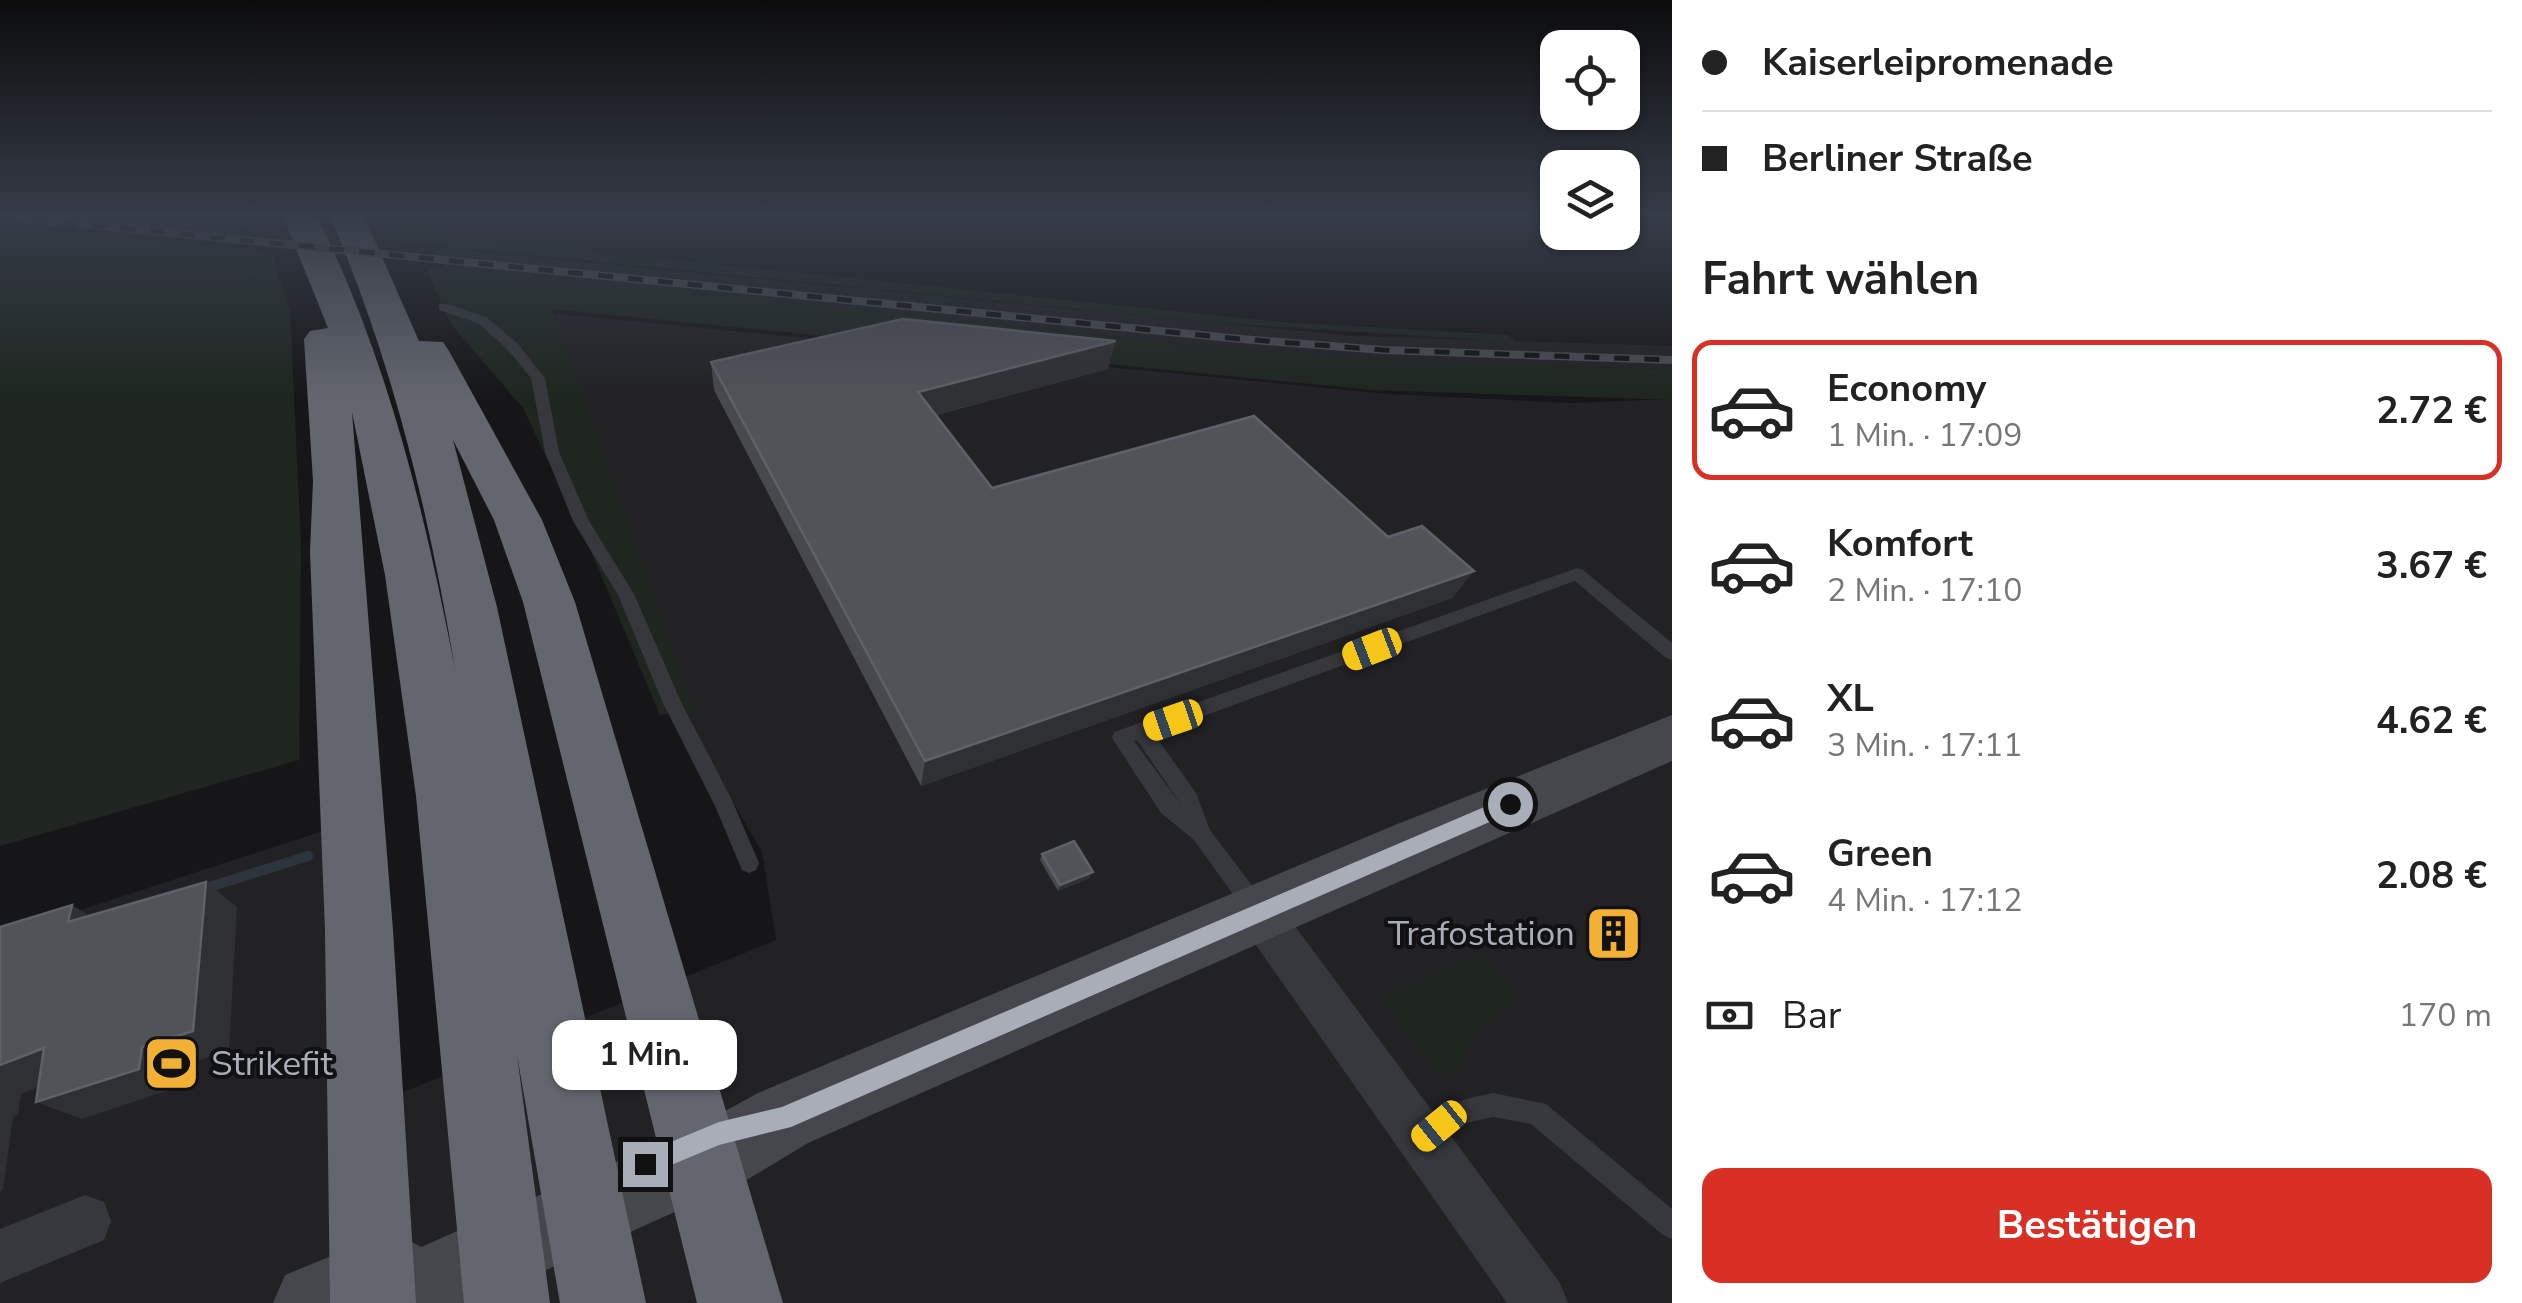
<!DOCTYPE html>
<html lang="de">
<head>
<meta charset="utf-8">
<style>
  :root { --surface:#fff; --page:#f2f2f2; --text:#222; --muted:#767676; --line:#e0e0e0; --accent:#d93025 }
  body { margin:0; font-family:"Nunito Sans",sans-serif; background:var(--page); color:var(--text); height:100vh; display:flex; flex-direction:column; font-size:38px; white-space:nowrap }
  * { box-sizing:border-box; margin:0 }
  p { font-size:32px; color:var(--muted) }
  .icon { flex:none; width:55px; height:55px; fill:none; stroke:currentColor; stroke-width:2; stroke-linecap:round; stroke-linejoin:round }
  .map { position:relative; flex:1; overflow:hidden }
  .sheet { display:flex; flex-direction:column; background:var(--surface); width:850px }
  .sheet>* { flex:none }
  .hud { display:grid; align-content:center; height:220px; padding:0 30px; background:var(--surface) }
  .controls { position:absolute; left:1540px; top:30px; display:grid; gap:20px }
  .controls a { display:grid; place-items:center; width:100px; height:100px; border-radius:20px; background:var(--surface); box-shadow:0 2px 8px #0004; font-size:50px }
  .end { position:absolute; width:45px; height:45px; margin:-22px; border:12px solid #a8adb8; background:#111; box-shadow:0 0 0 5px #111 }
  .from { border-radius:50% }
  .bubble { position:absolute; height:70px; border-radius:20px; background:var(--surface); box-shadow:0 2px 8px #0004; font-size:32px; font-weight:700; line-height:70px; text-align:center }
  .car { position:absolute; width:30px; height:60px; margin:-30px -15px; border-radius:12px; box-shadow:0 0 8px 2px #0007; background:linear-gradient(#f5c518 24%,#345 0 40%,#f5c518 0 76%,#345 0 86%,#f5c518 0) }
  .hud b { display:flex; align-items:center; gap:35px; height:95px; font-size:38px }
  .hud b+b { border-top:2px solid var(--line) }
  .hud i { width:25px; height:25px; background:var(--text) }
  ul { padding:0; list-style:none }
  li { display:flex; align-items:center; gap:30px; height:140px; margin:0 20px 15px; padding:0 10px; border:5px solid transparent; border-radius:20px }
  li div { flex:1 }
  li b { display:block; font-size:38px }
  li em { font-style:normal; font-weight:700 }
  li.active { border-color:var(--accent) }
  li>.icon { width:90px; height:90px; stroke-width:1.5 }
  h2 { padding:0 30px; font-size:45px; line-height:120px }
  .pay { display:flex; align-items:center; gap:25px; height:110px; padding:0 30px; font-size:38px }
  .pay p { margin-inline-start:auto }
  .button { display:flex; gap:20px; margin-top:auto; padding:20px 30px }
  .button a { flex:1; height:115px; border-radius:20px; background:var(--accent); color:#fff; font-size:40px; font-weight:700; line-height:115px; text-align:center }
  main { display:flex; flex:1; min-height:0 }
  .map>svg:first-child { display:block }
  .built { fill:#222225 }
  .green { fill:#1e261f }
  .lines { fill:none; stroke-linecap:round; stroke-linejoin:round }
  .stream { stroke:#2c353c; stroke-width:10 }
  .service { fill:#37383d; fill-rule:evenodd }
  .minor { fill:#37383d; fill-rule:evenodd }
  .secondary { fill:#45474d; fill-rule:evenodd }
  .motorway { fill:#63666e; fill-rule:evenodd }
  .rail-casing { stroke:#4a4c52; stroke-width:8 }
  .rail { stroke:#111113; stroke-width:5; stroke-dasharray:15; stroke-linecap:butt }
  .wall { fill:#47494d }
  .shaded-wall { fill:#2f3033 }
  .building { fill:#525359; stroke:#5f6168; stroke-width:2.5 }
  .route { fill:#a8adb8 }
  .labels { text-anchor:middle; stroke-width:8; stroke-linejoin:round; paint-order:stroke }
  .near-poi-label { font-size:35px; fill:#a8adb8; stroke:#111113; text-anchor:end }
</style>
</head>
<body>
<main>
<div class="map">
<svg width="1672" height="1303" viewBox="0 0 1672 1303">
  <rect width="100%" height="100%" fill="#161618"/>
  <g class="built">
    <path d="M0 216H111L240 229 242 245 0 221Z"/>
    <path d="M434 248 1354 336 1672 346V369L1467 364 1230 349 446 266Z"/>
    <path d="M557 314 1388 394 1571 403 1672 399V1303H0V936L323 831 332 1121 776 940 762 852 682 714 540 340Z"/>
  </g>
  <g class="green">
    <path d="M111 216H259L262 221 240 229Z"/>
    <path d="M382 216H431L438 230 458 238 1282 322 1508 335 1517 342 1217 323 399 242Z"/>
    <path d="M13 227 272 253 290 310 301 545 299 760 0 846V230Z"/>
    <path d="M446 266 1230 349 1467 364 1672 369V400L1371 390 552 309 694 712 660 715 590 549 523 408 450 323 426 268Z"/>
    <path d="M1480 954 1517 996 1473 1034 1461 1066 1442 1077 1381 999Z"/>
  </g>
  <g class="lines">
    <path class="stream" d="M203 889 308 856"/>
    <g class="service">
      <path d="M439 304H447L486 317 518 344 545 378 559 452 589 521 634 594 681 702 731 798 759 863 756 870 749 873 742 870 715 806 663 703 618 595 573 521 545 452 531 378 508 350 478 323 439 310Z"/>
      <path d="M1577 568 1583 570 1672 643V660L1666 658 1575 581 1154 734 1196 793 1210 830 1263 900 1266 907 1263 914 1255 917 1247 914 1194 840 1161 813 1112 738 1114 732ZM1137 740 1180 803 1182 806 1134 741Z"/>
      <path d="M1493 1093 1546 1104 1672 1209V1239L1663 1235 1531 1124 1493 1117 1462 1124 1433 1148 1424 1152 1415 1148 1411 1139C1425 1107 1463 1099 1493 1093Z"/>
    </g>
    <g class="minor">
      <path d="M1259 892 1274 898 1560 1283 1568 1303H1507L1244 928 1237 913 1244 898Z"/>
      <path d="M85 1195 104 1202 111 1221 104 1240 0 1283V1229Z"/>
    </g>
    <path class="secondary" d="M1672 715V761L808 1143 750 1178 473 1303H273L285 1275 392 1231 421 1247 698 1126 758 1093 1390 827Z"/>
    <path class="motorway" d="M283 216H317C388 360 425 513 455 669 429 513 393 363 330 216H364L419 341 443 342 449 351 542 520 575 602 783 1303H697L523 602 494 520 453 440 497 607 646 1303H560L517 1055 550 1303H464L416 796 385 575 352 412 393 930 416 1303H330L325 930 310 552 313 481 304 339 310 331 328 328Z"/>
    <defs>
      <path id="rail" d="M1 216 1241 339 1383 350 1672 360"/>
    </defs>
    <use href="#rail" class="rail-casing"/>
    <use href="#rail" class="rail"/>
  </g>
  <g class="wall">
    <path d="M711 362 1108 369 936 415 992 488 1388 537 1474 571 1452 598 921 786 714 390Z"/>
    <path d="M1042 854 1090 878 1058 891 1040 860Z"/>
  </g>
  <g class="shaded-wall">
    <path d="M1116 341 1108 369 916 420 918 392Z"/>
    <path d="M1474 571 1452 598 921 786 925 761Z"/>
    <path d="M1093 872 1090 878 1058 891 1060 885Z"/>
    <path d="M206 882 237 907 229 1051 180 1066 178 1087 82 1119 36 1102 142 1047Z"/>
    <path d="M72 905 111 929 68 922Z"/>
    <path d="M44 1048 88 1067 21 1094 18 1115 13 1117 3 1190 0 1192V1065Z"/>
  </g>
  <g class="building">
    <path d="M903 319 1116 341 918 392 992 488 1254 416 1388 537 1422 526 1474 571 925 761 711 362Z"/>
    <path d="M1074 841 1093 872 1060 885 1042 854Z"/>
    <path d="M206 882 193 1031 142 1047 139 1069 36 1102 44 1048 0 1065V927L72 905 68 922Z"/>
  </g>
  <linearGradient id="sky" x2="0" y2="1"><stop stop-color="#0c0c0d"/><stop offset="0.54" stop-color="#363c48"/><stop offset="1" stop-color="#363c48" stop-opacity="0"/></linearGradient>
  <rect width="1672" height="399" fill="url(#sky)"/>
  <path class="route" d="M1510 796 1519 804 1517 810 791 1127 719 1145 645 1176 637 1173 633 1164 637 1156 719 1122 782 1107Z"/>
  <defs>
    <symbol id="building-square" viewBox="-11 -11 22 22"><rect x="-9" y="-9" width="18" height="18" rx="4" fill="#f2b134" stroke="#111113"/><path d="M-4-6H4V6H1V3H-1V6H-4ZM-2.5-4.3h1.7v1.8h-1.7ZM.8-4.3h1.7v1.8H.8ZM-2.5-1h1.7V.8h-1.7ZM.8-1h1.7V.8H.8Z" fill="#111"/></symbol>
    <symbol id="stadium-square" viewBox="-11 -11 22 22"><rect x="-9" y="-9" width="18" height="18" rx="4" fill="#f2b134" stroke="#111113"/><path d="M0-5a6.5 5 0 1 0 0 10a6.5 5 0 1 0 0-10ZM-3.5-1.8h7v3.6h-7Z" fill="#111"/></symbol>
  </defs>
  <g fill-rule="evenodd">
    <use href="#building-square" x="1582" y="902" width="63" height="63"/>
    <use href="#stadium-square" x="140" y="1032" width="63" height="63"/>
  </g>
  <g class="labels">
    <g class="near-poi-label">
      <text x="1575" y="945">Trafostation</text>
      <text x="211" y="1075" text-anchor="start">Strikefit</text>
    </g>
  </g>
</svg>
<div class="controls">
<a><svg class="icon" aria-label="locate" viewBox="0 0 24 24"><circle cx="12" cy="12" r="6"/><path d="M12 2v4M12 18v4M2 12h4M18 12h4"/></svg></a>
<a><svg class="icon" aria-label="layers" viewBox="0 0 24 24"><path d="M12 4l9 5-9 5-9-5zM3 14l9 5 9-5"/></svg></a>
</div>
<i class="end from" style="left:1510px;top:804px"></i>
<i class="end" style="left:645px;top:1164px"></i>
<div class="bubble" style="left:552px;top:1020px;width:185px">1 Min.</div>
<i class="car" style="left:1372px;top:649px;rotate:249deg"></i>
<i class="car" style="left:1173px;top:720px;rotate:251deg"></i>
<i class="car" style="left:1439px;top:1126px;rotate:231deg"></i>
</div>
<section class="sheet">
<div class="hud">
<b><i class="from"></i>Kaiserleipromenade</b>
<b><i></i>Berliner Straße</b>
</div>
<h2>Fahrt wählen</h2>
<ul>
<li class="active"><svg class="icon" aria-label="car" viewBox="0 0 24 24"><path d="M5 17H2v-5l4-1 3-4h7l3 4 3 1v5h-3M9 17h6M6 11h13"/><circle cx="7" cy="17" r="2"/><circle cx="17" cy="17" r="2"/></svg><div><b>Economy</b><p>1 Min. · 17:09</p></div><em>2.72 €</em></li>
<li><svg class="icon" aria-label="car" viewBox="0 0 24 24"><path d="M5 17H2v-5l4-1 3-4h7l3 4 3 1v5h-3M9 17h6M6 11h13"/><circle cx="7" cy="17" r="2"/><circle cx="17" cy="17" r="2"/></svg><div><b>Komfort</b><p>2 Min. · 17:10</p></div><em>3.67 €</em></li>
<li><svg class="icon" aria-label="car" viewBox="0 0 24 24"><path d="M5 17H2v-5l4-1 3-4h7l3 4 3 1v5h-3M9 17h6M6 11h13"/><circle cx="7" cy="17" r="2"/><circle cx="17" cy="17" r="2"/></svg><div><b>XL</b><p>3 Min. · 17:11</p></div><em>4.62 €</em></li>
<li><svg class="icon" aria-label="car" viewBox="0 0 24 24"><path d="M5 17H2v-5l4-1 3-4h7l3 4 3 1v5h-3M9 17h6M6 11h13"/><circle cx="7" cy="17" r="2"/><circle cx="17" cy="17" r="2"/></svg><div><b>Green</b><p>4 Min. · 17:12</p></div><em>2.08 €</em></li>
</ul>
<div class="pay"><svg class="icon" aria-label="cash" viewBox="0 0 24 24"><path d="M3 7h18v10H3z"/><circle cx="12" cy="12" r="2"/></svg>Bar<p>170 m</p></div>
<div class="button"><a>Bestätigen</a></div>
</section>
</main>
</body>
</html>
